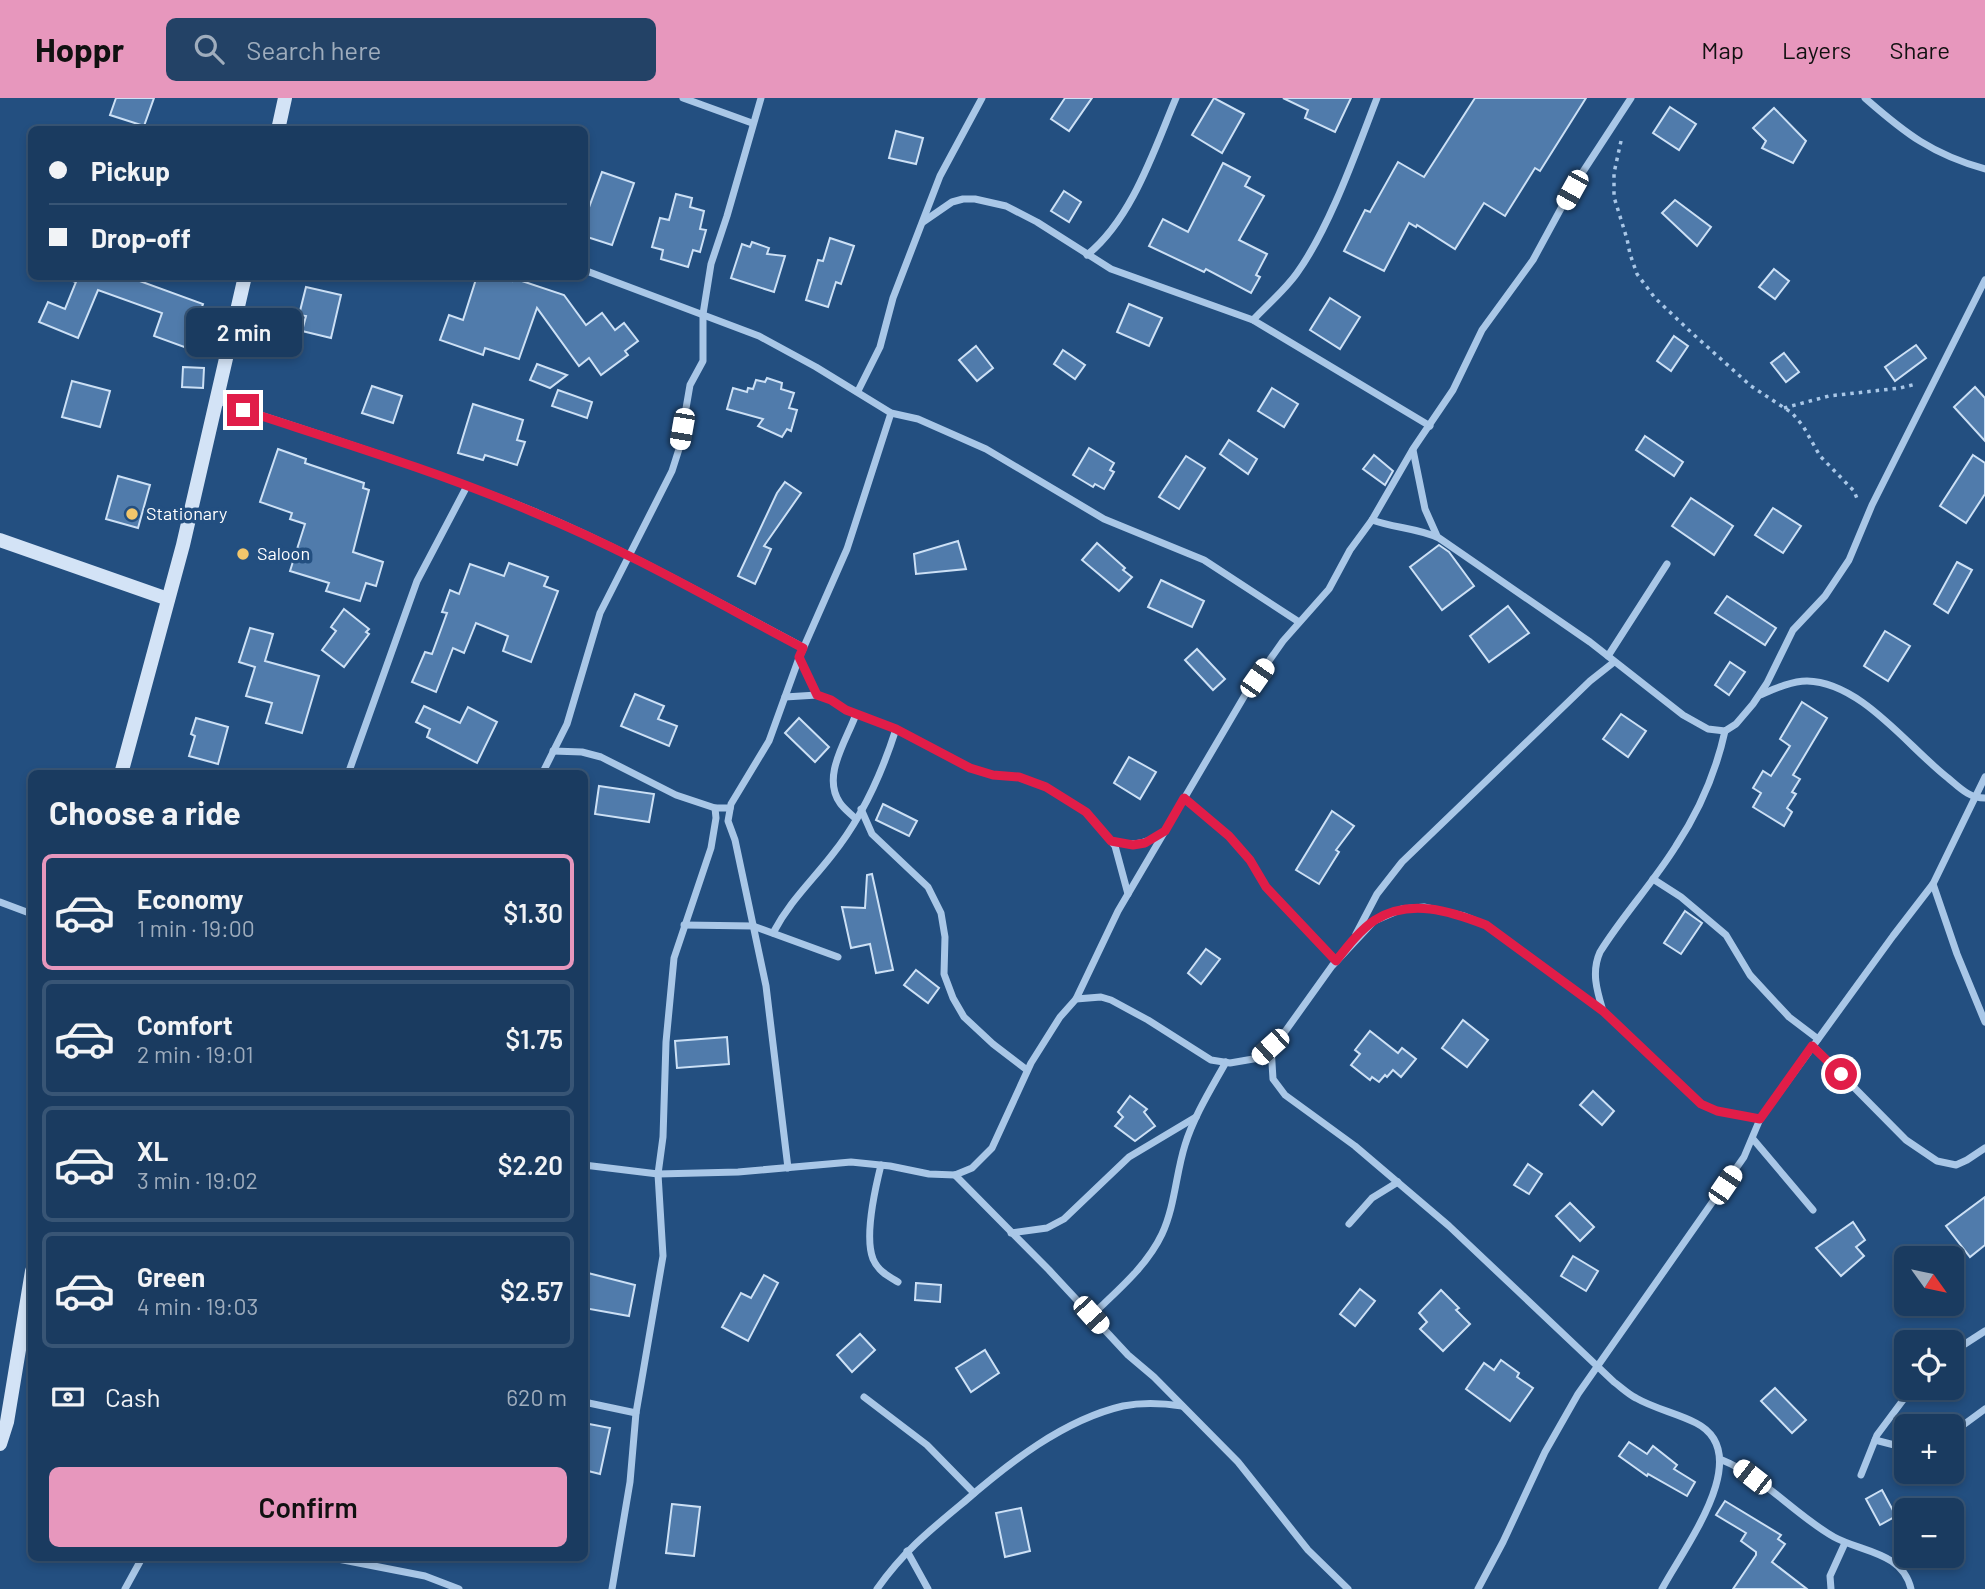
<!DOCTYPE html>
<html lang="en">
<head>
<meta charset="utf-8">
<style>
  :root { --surface:#1a3b60; --page:#234266; --text:#f1f3f6; --muted:#9fadbd; --line:#385575; --accent:#e797bd }
  body { margin:0; font-family:Barlow,sans-serif; background:var(--page); color:var(--text); height:100vh; display:flex; flex-direction:column; font-size:26px; white-space:nowrap }
  * { box-sizing:border-box; margin:0 }
  p { font-size:23px; color:var(--muted) }
  .icon { flex:none; width:38px; height:38px; fill:none; stroke:currentColor; stroke-width:2; stroke-linecap:round; stroke-linejoin:round }
  .map { position:relative; flex:1; overflow:hidden }
  .side { position:absolute; left:28px; top:672px; width:560px; height:791px; display:flex; flex-direction:column; background:var(--surface); border-radius:10px; box-shadow:0 4px 10px #0003,0 0 0 2px var(--line) }
  .side>* { flex:none }
  .hud { position:absolute; left:28px; top:28px; width:560px; height:154px; border-radius:10px; box-shadow:0 4px 10px #0003,0 0 0 2px var(--line); display:grid; align-content:center; height:154px; padding:0 21px; background:var(--surface) }
  .needle { width:46px; rotate:123deg }
  .buttons { position:absolute; left:1894px; top:1148px; display:grid; gap:14px }
  .buttons a { display:grid; place-items:center; width:70px; height:70px; border-radius:10px; background:var(--surface); box-shadow:0 4px 10px #0003,0 0 0 2px var(--line); font-size:35px }
  .end { position:absolute; width:32px; height:32px; margin:-16px; border:9px solid #e11d48; background:#fff; box-shadow:0 0 0 4px #fff }
  .from { border-radius:50% }
  .bubble { position:absolute; height:49px; border-radius:10px; background:var(--surface); box-shadow:0 4px 10px #0003,0 0 0 2px var(--line); font-size:23px; font-weight:600; line-height:49px; text-align:center }
  .car { position:absolute; width:21px; height:42px; margin:-21px -10px; border-radius:9px; box-shadow:0 0 5px 2px #0007; background:linear-gradient(#fff 24%,#345 0 40%,#fff 0 76%,#345 0 86%,#fff 0) }
  .hud b { display:flex; align-items:center; gap:24px; height:66px; font-size:26px }
  .hud b+b { border-top:2px solid var(--line) }
  .hud i { width:18px; height:18px; background:var(--text) }
  ul { padding:0; list-style:none }
  li { display:flex; align-items:center; gap:21px; height:116px; margin:0 14px 10px; padding:0 7px; border:4px solid var(--line); border-radius:10px }
  li div { flex:1 }
  li b { display:block; font-size:26px }
  li em { font-style:normal; font-weight:600 }
  li.active { border-color:var(--accent) }
  li>.icon { width:63px; height:63px; stroke-width:1.5 }
  h2 { padding:0 21px; font-size:32px; line-height:84px }
  .pay { display:flex; align-items:center; gap:18px; height:77px; padding:0 21px; font-size:26px }
  .pay p { margin-inline-start:auto }
  .action { display:flex; gap:14px; margin-top:auto; padding:14px 21px }
  .action a { flex:1; height:80px; border-radius:10px; background:var(--accent); color:#111; font-size:28px; font-weight:600; line-height:80px; text-align:center }
  header { display:flex; align-items:center; gap:42px; box-sizing:border-box; height:98px; padding:0 35px; background:var(--accent); color:#111 }
  header strong { font-size:33px }
  nav { display:flex; gap:38px; margin-inline-start:auto; font-size:24px }
  .search { width:490px; height:63px; background:var(--page); display:flex; align-items:center; gap:18px; box-sizing:border-box; padding:0 24px; border-radius:10px; color:var(--muted); font-size:26px }
  .map>svg:first-child { display:block }
  .building { fill:#507bab; stroke:#cce0f5; stroke-width:2 }
  .lines { fill:none; stroke-linecap:round; stroke-linejoin:round }
  .path { stroke:#a9c7e7; stroke-width:3.5; stroke-dasharray:3.5 5; stroke-linecap:butt }
  .street { stroke:#a9c7e7; stroke-width:7 }
  .secondary { stroke:#d3e3f6; stroke-width:14 }
  .route { stroke:#e11d48; stroke-width:9 }
  .poi-dot { fill:#f2c66b; stroke:#234f80; stroke-width:2.5 }
  .labels { text-anchor:middle; stroke-width:7; stroke-linejoin:round; paint-order:stroke }
  .poi-label { font-size:18px; fill:#fff; stroke:#234f80; text-anchor:start }
</style>
</head>
<body>
<header>
<strong>Hoppr</strong>
<div class="search"><svg class="icon" aria-label="search" viewBox="0 0 24 24"><circle cx="10" cy="10" r="6"/><path d="M15 15l6 6"/></svg>Search here</div>
<nav><a>Map</a><a>Layers</a><a>Share</a></nav>
</header>
<div class="map">
<svg width="1985" height="1491" viewBox="0 0 1985 1491">
  <rect width="100%" height="100%" fill="#234f80"/>
  <g class="building">
    <path d="M116 0H154L144 28 110 17Z"/>
    <path d="M1065 0H1092L1069 33 1051 21Z"/>
    <path d="M1214 0 1244 16 1222 55 1192 37Z"/>
    <path d="M1283 0H1351L1335 34 1305 20 1308 12Z"/>
    <path d="M1475 0H1586L1540 73 1535 70 1505 118 1484 105 1455 151 1417 127 1416 129 1409 125 1384 173 1344 153 1365 112 1370 114 1398 64 1424 79Z"/>
    <path d="M1670 9 1696 26 1679 52 1653 35Z"/>
    <path d="M1774 10 1806 43 1793 65 1762 50 1766 43 1753 30Z"/>
    <path d="M896 33 923 40 916 66 889 60Z"/>
    <path d="M1223 65 1250 79 1245 88 1264 98 1239 142 1267 156 1256 177 1260 179 1251 195 1206 171 1204 174 1149 148 1163 121 1188 134Z"/>
    <path d="M602 74 634 85 612 147 584 138V123Z"/>
    <path d="M1064 93 1081 104 1069 124 1051 113Z"/>
    <path d="M676 96 692 100 690 109 704 113 700 131 706 132 700 154 693 152 688 169 661 161 663 152 652 149 660 120 669 122Z"/>
    <path d="M1675 102 1711 129 1697 148 1662 115Z"/>
    <path d="M830 140 854 148 841 186 836 184 828 209 806 202 818 162 823 163Z"/>
    <path d="M752 144 769 150 767 156 785 158 774 194 731 180 742 146 750 149Z"/>
    <path d="M1774 171 1789 183 1775 201 1759 189Z"/>
    <path d="M66 178H126L203 206 187 250 154 238 162 215 98 192 78 240 39 224 48 204 65 211 76 184 66 181Z"/>
    <path d="M477 178H498L512 183 513 180 564 197 586 227 602 215 615 232 624 225 638 243 625 253 628 257 601 277 589 260 579 268 537 210 519 261 485 250 483 257 440 242 449 217 463 222Z"/>
    <path d="M306 189 341 197 331 240 302 233 306 218 299 217Z"/>
    <path d="M1330 200 1360 219 1340 251 1310 232Z"/>
    <path d="M1129 206 1162 220 1149 248 1117 234Z"/>
    <path d="M1674 238 1688 248 1671 273 1657 263Z"/>
    <path d="M1916 247 1926 260 1895 283 1885 269Z"/>
    <path d="M976 248 993 270 977 283 959 262Z"/>
    <path d="M1063 252 1085 267 1075 281 1054 266Z"/>
    <path d="M1784 255 1799 274 1786 284 1771 265Z"/>
    <path d="M537 266 567 277 550 290 530 282Z"/>
    <path d="M183 269 204 270 203 290 182 289Z"/>
    <path d="M767 280 782 285 781 291 794 295 789 310 797 312 791 333 787 331 782 339 758 328 763 321 727 311 733 290 747 294 748 290 753 291 756 282 765 284Z"/>
    <path d="M72 283 110 293 100 329 62 319Z"/>
    <path d="M372 288 402 298 393 325 362 315Z"/>
    <path d="M1975 289 1985 300V343L1954 309Z"/>
    <path d="M1272 290 1298 306 1284 329 1258 313Z"/>
    <path d="M558 292 592 304 587 320 552 308Z"/>
    <path d="M473 306 523 322 517 342 525 344 517 367 485 357 483 362 458 355Z"/>
    <path d="M1645 338 1683 364 1674 378 1636 352Z"/>
    <path d="M1229 342 1257 361 1248 376 1220 356Z"/>
    <path d="M1089 350 1114 365 1110 372 1114 374 1104 391 1095 386 1093 389 1073 377Z"/>
    <path d="M278 351 306 361 305 365 364 385 363 390 369 392 353 454 383 464 376 488 366 485 360 503 326 493 329 485 290 473 305 426 290 421 292 415 260 404Z"/>
    <path d="M1374 357 1393 373 1385 387 1363 371Z"/>
    <path d="M1973 357 1985 365V396L1966 425 1940 408Z"/>
    <path d="M1186 358 1205 370 1179 411 1159 399Z"/>
    <path d="M118 378 150 387 138 430 106 421Z"/>
    <path d="M785 384 801 395 764 448 771 451 755 486 738 478 777 395Z"/>
    <path d="M1691 400 1733 428 1714 457 1672 428Z"/>
    <path d="M1773 410 1801 428 1783 455 1755 437Z"/>
    <path d="M958 443 966 471 916 476 914 456Z"/>
    <path d="M1097 445 1125 470 1123 472 1132 479 1119 493 1082 462Z"/>
    <path d="M1439 447 1449 454 1474 488 1442 512 1410 469Z"/>
    <path d="M1957 464 1972 472 1948 515 1934 506Z"/>
    <path d="M509 465 548 479 544 488 558 493 531 564 503 553 508 538 476 525 464 555 453 550 436 594 412 584 425 554 432 556 447 515 442 514 450 492 459 496 470 466 504 478Z"/>
    <path d="M1161 482 1204 503 1192 529 1148 509Z"/>
    <path d="M1727 498 1776 530 1765 547 1715 515Z"/>
    <path d="M1508 508 1529 535 1489 564 1470 538Z"/>
    <path d="M344 511 369 531 366 534 369 536 344 569 322 552 336 533 331 529Z"/>
    <path d="M250 530 273 536 265 563 319 578 302 635 266 625 272 605 246 598 255 569 239 564Z"/>
    <path d="M1885 533 1910 548 1888 583 1864 568Z"/>
    <path d="M1197 551 1225 581 1213 592 1185 562Z"/>
    <path d="M1730 564 1745 574 1729 597 1715 587Z"/>
    <path d="M635 596 664 608 658 621 677 628 669 648 621 628Z"/>
    <path d="M1802 604 1827 620 1793 677 1800 681 1792 694 1796 696 1787 710 1792 714 1784 728 1753 709 1761 695 1753 690 1763 673 1771 678 1790 648 1780 641Z"/>
    <path d="M424 608 460 625 468 609 497 624 477 665 427 639 430 631 416 624Z"/>
    <path d="M1621 616 1646 633 1628 659 1603 641Z"/>
    <path d="M196 620 228 629 218 666 189 658 195 638 191 636Z"/>
    <path d="M799 620 829 649 815 664 785 635Z"/>
    <path d="M1129 659 1156 674 1140 701 1114 685Z"/>
    <path d="M599 688 654 696 649 724 595 716Z"/>
    <path d="M883 706 917 723 909 738 876 722Z"/>
    <path d="M1332 713 1354 728 1336 752 1339 754 1319 786 1296 772Z"/>
    <path d="M872 776 893 872 876 875 870 846 851 850 842 809 865 810 867 777Z"/>
    <path d="M1685 813 1702 825 1681 856 1664 845Z"/>
    <path d="M1206 851 1220 861 1201 886 1188 875Z"/>
    <path d="M916 872 939 890 928 905 904 887Z"/>
    <path d="M1463 922 1488 942 1467 969 1442 950Z"/>
    <path d="M1370 933 1398 955 1402 950 1416 961 1401 979 1393 972 1387 979 1385 977 1379 984 1372 979 1370 982 1351 967 1360 956 1355 952Z"/>
    <path d="M727 939 729 966 677 970 675 943Z"/>
    <path d="M1593 993 1614 1013 1602 1027 1580 1007Z"/>
    <path d="M1130 998 1147 1011 1144 1014 1155 1028 1135 1043 1115 1028 1123 1019 1118 1014Z"/>
    <path d="M1528 1066 1542 1076 1529 1096 1514 1087Z"/>
    <path d="M1985 1099V1147L1970 1159 1946 1128Z"/>
    <path d="M1570 1105 1594 1129 1580 1143 1556 1118Z"/>
    <path d="M1853 1124 1865 1142 1856 1149 1864 1158 1841 1178 1816 1150Z"/>
    <path d="M1573 1158 1598 1173 1586 1193 1561 1178Z"/>
    <path d="M584 1174 635 1187 629 1218 584 1210Z"/>
    <path d="M764 1177 778 1185 748 1243 722 1229 741 1195 751 1200Z"/>
    <path d="M916 1185 941 1187 940 1204 915 1202Z"/>
    <path d="M1360 1191 1375 1203 1355 1228 1340 1216Z"/>
    <path d="M1441 1192 1459 1210 1456 1212 1470 1226 1443 1253 1420 1231 1427 1224 1419 1215Z"/>
    <path d="M860 1236 875 1252 852 1274 837 1257Z"/>
    <path d="M985 1252 999 1275 971 1294 956 1270Z"/>
    <path d="M1501 1262 1519 1275 1517 1279 1533 1290 1510 1323 1466 1291 1484 1265 1494 1272Z"/>
    <path d="M1775 1290 1806 1322 1792 1335 1761 1303Z"/>
    <path d="M584 1325 610 1330 600 1376 584 1372Z"/>
    <path d="M1629 1344 1647 1356 1653 1348 1677 1367 1674 1371 1695 1384 1687 1398 1648 1376 1647 1378 1619 1358Z"/>
    <path d="M1882 1392 1896 1418 1880 1427 1866 1401Z"/>
    <path d="M1725 1403 1781 1437 1778 1441 1785 1446 1772 1464 1807 1491H1733L1756 1457V1454L1741 1443 1746 1435 1716 1417Z"/>
    <path d="M672 1406 700 1409 694 1458 666 1455Z"/>
    <path d="M1021 1410 1030 1453 1005 1459 996 1415Z"/>
  </g>
  <g class="lines">
    <g class="path">
      <path d="M1621 43 1614 75V99L1627 141 1630 156 1637 176 1655 200 1693 236 1751 288 1792 315 1803 328 1820 358 1854 393 1858 403"/>
      <path d="M1784 310 1829 298 1900 290 1916 286"/>
    </g>
    <g class="street">
      <path d="M683 0 752 25"/>
      <path d="M1865 0C1906 36 1932 56 1985 71"/>
      <path d="M923 124 952 104 963 101H975L1006 108 1037 124 1111 171 1253 222 1430 328"/>
      <path d="M1087 157C1132 121 1154 52 1176 0"/>
      <path d="M584 172 759 238 816 269 891 315 918 321 986 351 1104 421 1204 462 1299 524"/>
      <path d="M1253 222C1267 207 1285 192 1297 175 1330 129 1356 54 1377 0"/>
      <path d="M858 293 880 249 893 200 940 78 982 0"/>
      <path d="M218 303C323 338 430 371 533 413 626 452 714 502 803 549"/>
      <path d="M1413 352 1425 411 1437 438"/>
      <path d="M1372 422C1394 430 1418 430 1439 440L1590 544 1683 617 1708 631 1725 633 1736 626 1753 606 1767 585 1793 532 1825 498 1849 462 1872 407 1985 182"/>
      <path d="M1608 558 1667 466"/>
      <path d="M799 560 817 597"/>
      <path d="M1760 597C1774 591 1791 583 1807 583 1861 584 1908 649 1948 680 1960 690 1969 700 1985 700"/>
      <path d="M785 599 817 597 831 602 846 612 896 631 970 670 993 677 1019 679 1046 689 1086 714 1115 748 1128 796"/>
      <path d="M553 653 582 654 601 659 676 697 715 710H730"/>
      <path d="M348 676 417 483 467 388"/>
      <path d="M542 676 567 626 600 515 672 373 679 351 690 287 703 263V216L711 166 727 118 761 0"/>
      <path d="M1184 700 1229 738 1250 762 1266 789 1336 863"/>
      <path d="M861 711 872 736 928 789 941 815 945 839 944 876 953 900 964 919 993 946 1027 972"/>
      <path d="M856 721C851 716 844 711 840 705 821 678 847 642 856 616"/>
      <path d="M1111 743C1130 748 1145 747 1162 735"/>
      <path d="M1653 781 1681 799 1726 837 1750 877 1789 919 1818 941"/>
      <path d="M1933 786 1957 856 1985 924"/>
      <path d="M0 804 32 816"/>
      <path d="M684 827 753 828 838 859"/>
      <path d="M773 835C790 803 811 784 832 757 861 721 882 675 896 631"/>
      <path d="M1356 836 1377 796 1402 764 1590 583 1614 564"/>
      <path d="M1076 901 1118 813 1245 597 1283 543 1329 491 1350 452 1372 422 1413 351 1453 292 1482 232 1533 162 1571 92 1631 0"/>
      <path d="M1603 913C1597 893 1591 874 1600 854 1623 817 1653 785 1676 748 1699 713 1716 674 1725 633"/>
      <path d="M1813 948 1906 1042 1937 1063 1956 1067 1967 1062 1985 1050"/>
      <path d="M1271 949 1273 981 1285 997 1355 1048 1449 1128 1614 1284C1621 1289 1628 1296 1636 1300 1655 1311 1677 1315 1696 1325 1757 1356 1683 1451 1662 1491"/>
      <path d="M1753 1041 1813 1112"/>
      <path d="M584 1067 658 1076 738 1074 851 1064 890 1068 929 1076 955 1077 972 1070 992 1050 1031 965 1060 919 1076 901 1101 899 1111 902 1148 922 1211 962 1230 965 1259 960 1279 942 1332 868 1374 823 1402 811 1424 809 1464 818 1486 827 1603 913 1701 1006 1717 1013 1760 1021"/>
      <path d="M881 1067C875 1091 864 1138 873 1161 878 1173 888 1178 898 1184"/>
      <path d="M788 1070 766 888 735 742 728 723 731 706 769 643 799 560 847 451 891 315"/>
      <path d="M955 1077 1049 1172 1128 1257 1154 1279 1238 1364 1308 1452 1348 1491"/>
      <path d="M1349 1126 1372 1100 1398 1084"/>
      <path d="M1011 1135 1047 1130 1064 1121 1129 1059 1196 1019"/>
      <path d="M1092 1217C1117 1193 1147 1168 1162 1136 1175 1108 1176 1075 1185 1047 1194 1018 1211 991 1226 964"/>
      <path d="M1951 1255 1985 1233"/>
      <path d="M864 1299 927 1347 974 1395"/>
      <path d="M584 1304 636 1315"/>
      <path d="M1951 1336 1985 1311"/>
      <path d="M1875 1342 1906 1350"/>
      <path d="M1722 1362C1764 1379 1795 1417 1834 1439 1861 1454 1903 1454 1911 1491"/>
      <path d="M1861 1377 1877 1337 1912 1290"/>
      <path d="M907 1453 928 1491"/>
      <path d="M333 1460 425 1478 459 1491"/>
      <path d="M125 1491 142 1460"/>
      <path d="M612 1491 630 1384 636 1315 663 1158 658 1076 663 1039 666 944 674 860 711 750 716 720 715 710"/>
      <path d="M877 1491C904 1453 929 1433 964 1404 1009 1365 1063 1322 1123 1308 1143 1304 1162 1305 1182 1308"/>
      <path d="M1478 1491 1503 1444 1545 1354 1578 1296 1744 1059 1760 1021 1893 838 1933 786 1985 679"/>
      <path d="M1831 1491 1830 1478 1845 1445"/>
    </g>
    <g class="secondary">
      <path d="M278 32 285 0"/>
      <path d="M0 442 168 501"/>
      <path d="M121 676 183 447 245 178"/>
      <path d="M0 1346 7 1324 32 1173"/>
    </g>
  </g>
  <g class="lines">
    <path class="route" d="M243 312C340 344 439 374 533 414 626 452 714 503 803 550L799 559 817 597 831 602 846 612 896 631 970 670 993 677 1019 679 1046 689 1086 714 1111 743 1133 747 1145 745 1165 733 1184 700 1229 738 1250 762 1266 789 1336 863C1347 849 1360 832 1375 822 1410 800 1450 813 1486 827L1603 913 1701 1006 1717 1013 1760 1021 1812 948 1841 976"/>
  </g>
  <g class="poi-dot">
    <circle cx="132" cy="416" r="7"/>
    <circle cx="243" cy="456" r="7"/>
  </g>
  <g class="labels">
    <g class="poi-label">
      <text x="146" y="422">Stationary</text>
      <text x="257" y="462">Saloon</text>
    </g>
  </g>
</svg>
<div class="buttons">
<a><svg class="needle" viewBox="-14 -14 28 28"><path d="M0-13l5 13h-10z" fill="#e53935"/><path d="M0 13l5-13h-10z" fill="#9fadbd"/></svg></a>
<a><svg class="icon" aria-label="locate" viewBox="0 0 24 24"><circle cx="12" cy="12" r="6"/><path d="M12 2v4M12 18v4M2 12h4M18 12h4"/></svg></a>
<a>+</a>
<a>−</a>
</div>
<i class="end from" style="left:1841px;top:976px"></i>
<i class="end" style="left:243px;top:312px"></i>
<div class="bubble" style="left:186px;top:210px;width:116px">2 min</div>
<i class="car" style="left:1572px;top:92px;rotate:209deg"></i>
<i class="car" style="left:682px;top:331px;rotate:190deg"></i>
<i class="car" style="left:1257px;top:580px;rotate:35deg"></i>
<i class="car" style="left:1270px;top:949px;rotate:228deg"></i>
<i class="car" style="left:1725px;top:1087px;rotate:34deg"></i>
<i class="car" style="left:1091px;top:1217px;rotate:138deg"></i>
<i class="car" style="left:1752px;top:1379px;rotate:308deg"></i>
<div class="hud">
<b><i class="from"></i>Pickup</b>
<b><i></i>Drop-off</b>
</div>
<section class="side">
<h2>Choose a ride</h2>
<ul>
<li class="active"><svg class="icon" aria-label="car" viewBox="0 0 24 24"><path d="M5 17H2v-5l4-1 3-4h7l3 4 3 1v5h-3M9 17h6M6 11h13"/><circle cx="7" cy="17" r="2"/><circle cx="17" cy="17" r="2"/></svg><div><b>Economy</b><p>1 min · 19:00</p></div><em>$1.30</em></li>
<li><svg class="icon" aria-label="car" viewBox="0 0 24 24"><path d="M5 17H2v-5l4-1 3-4h7l3 4 3 1v5h-3M9 17h6M6 11h13"/><circle cx="7" cy="17" r="2"/><circle cx="17" cy="17" r="2"/></svg><div><b>Comfort</b><p>2 min · 19:01</p></div><em>$1.75</em></li>
<li><svg class="icon" aria-label="car" viewBox="0 0 24 24"><path d="M5 17H2v-5l4-1 3-4h7l3 4 3 1v5h-3M9 17h6M6 11h13"/><circle cx="7" cy="17" r="2"/><circle cx="17" cy="17" r="2"/></svg><div><b>XL</b><p>3 min · 19:02</p></div><em>$2.20</em></li>
<li><svg class="icon" aria-label="car" viewBox="0 0 24 24"><path d="M5 17H2v-5l4-1 3-4h7l3 4 3 1v5h-3M9 17h6M6 11h13"/><circle cx="7" cy="17" r="2"/><circle cx="17" cy="17" r="2"/></svg><div><b>Green</b><p>4 min · 19:03</p></div><em>$2.57</em></li>
</ul>
<div class="pay"><svg class="icon" aria-label="cash" viewBox="0 0 24 24"><path d="M3 7h18v10H3z"/><circle cx="12" cy="12" r="2"/></svg>Cash<p>620 m</p></div>
<div class="action"><a>Confirm</a></div>
</section>
</div>
</body>
</html>
